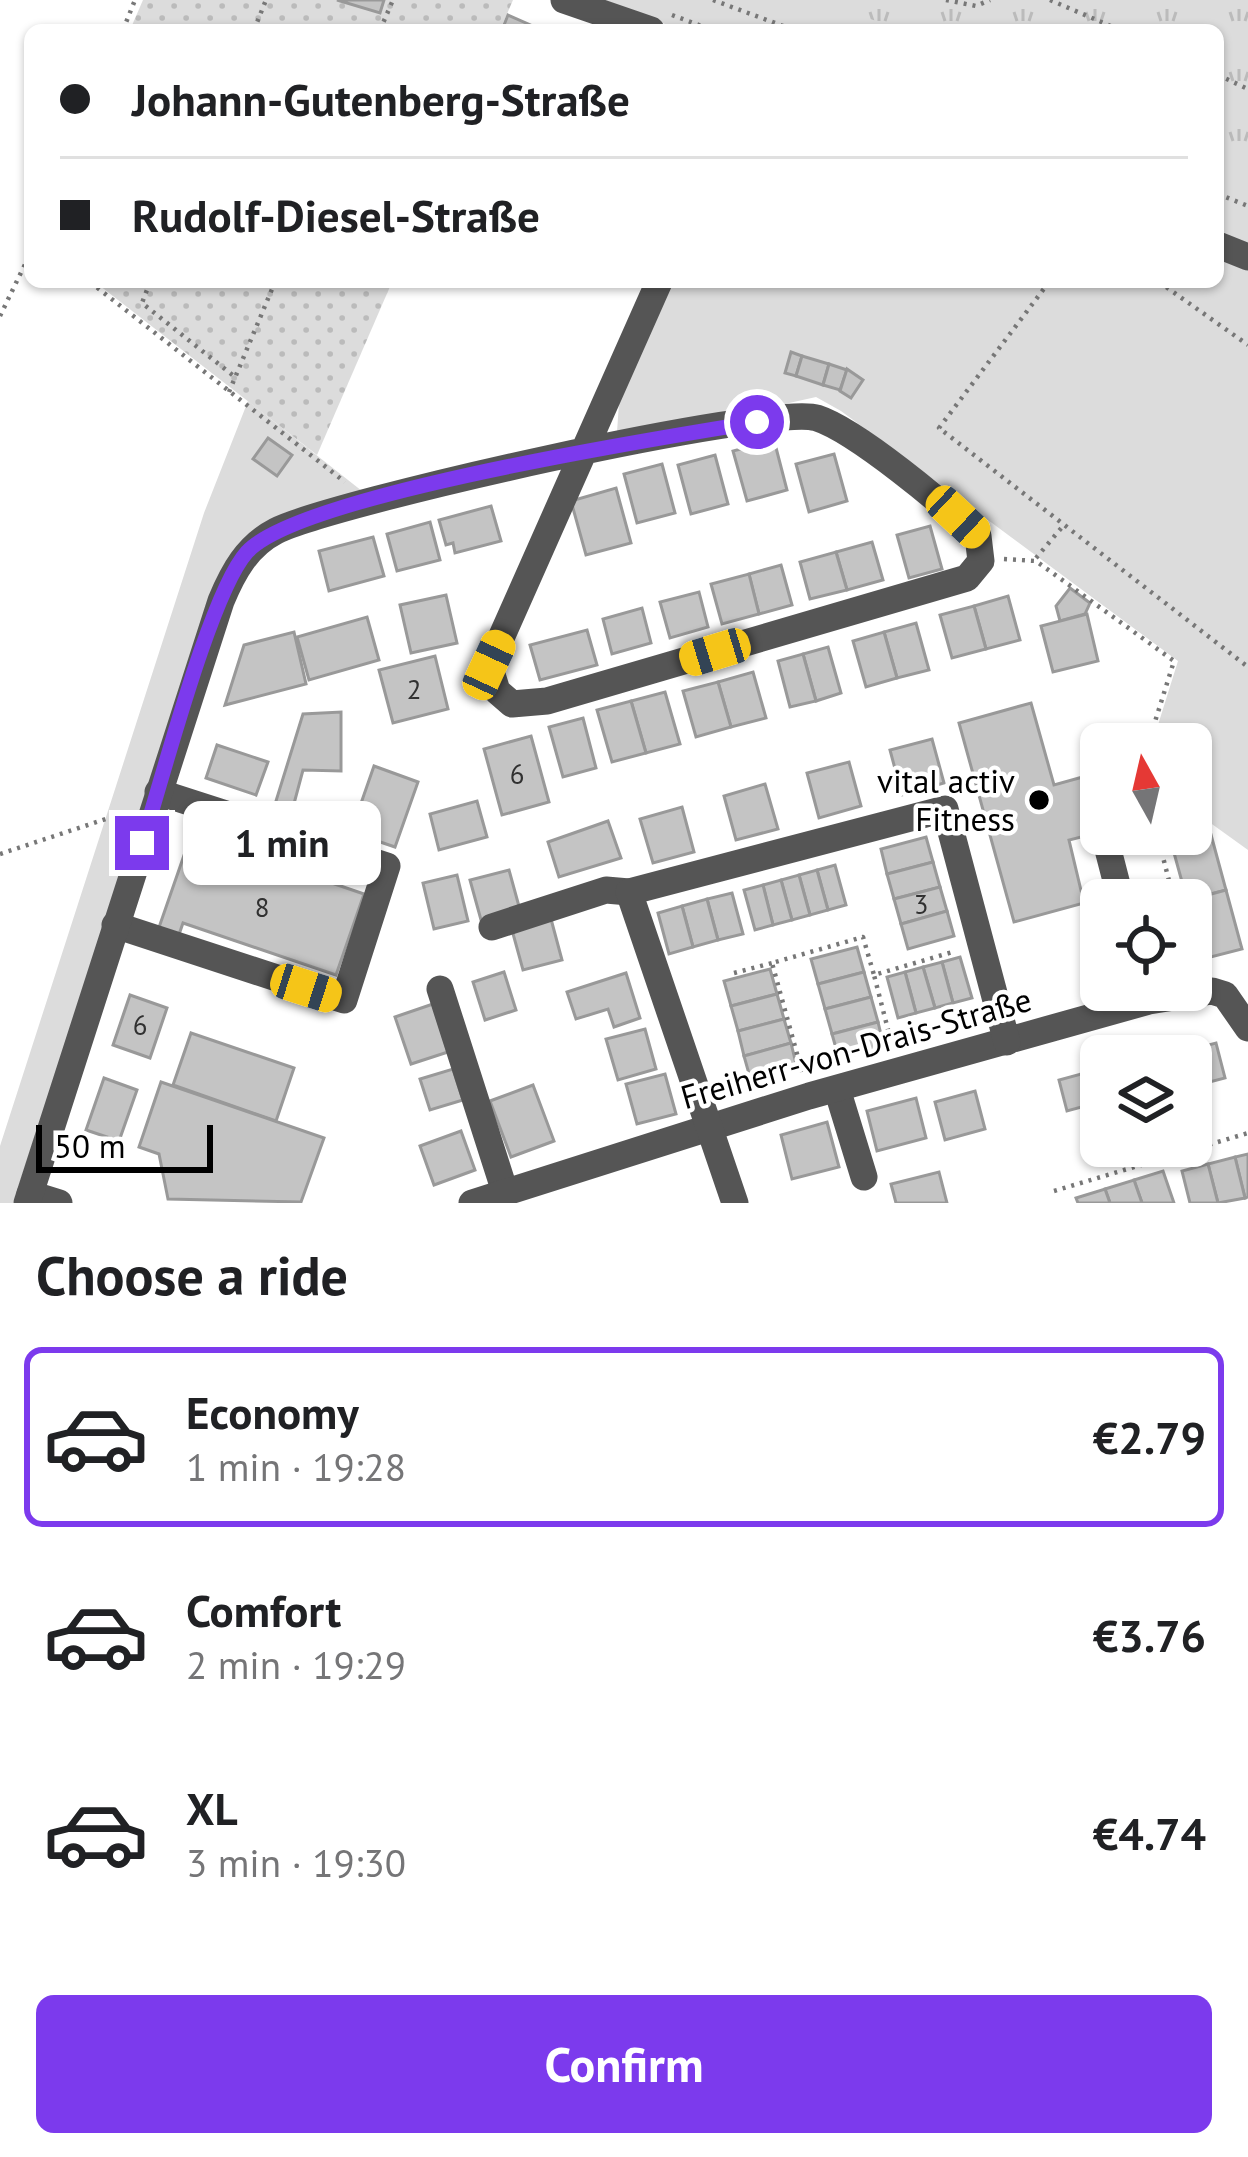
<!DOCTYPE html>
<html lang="en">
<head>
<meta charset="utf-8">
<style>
  :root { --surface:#fff; --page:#f6f6f6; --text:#202124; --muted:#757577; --line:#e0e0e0; --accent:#7c3aed }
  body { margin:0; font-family:"PT Sans",sans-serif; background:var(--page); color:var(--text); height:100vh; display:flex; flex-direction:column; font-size:45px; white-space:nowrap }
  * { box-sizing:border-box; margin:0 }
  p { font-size:39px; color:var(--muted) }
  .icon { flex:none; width:66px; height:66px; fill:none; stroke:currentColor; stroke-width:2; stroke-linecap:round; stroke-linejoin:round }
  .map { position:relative; height:1203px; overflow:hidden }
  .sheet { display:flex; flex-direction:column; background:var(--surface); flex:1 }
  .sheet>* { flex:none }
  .top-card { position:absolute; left:24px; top:24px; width:1200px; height:264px; border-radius:18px; box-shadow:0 3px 9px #0004; display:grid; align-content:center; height:264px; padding:0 36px; background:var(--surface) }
  .needle { width:78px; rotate:352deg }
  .buttons { position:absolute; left:1080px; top:723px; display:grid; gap:24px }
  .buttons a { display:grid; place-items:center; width:132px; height:132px; border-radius:18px; background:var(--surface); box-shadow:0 3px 9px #0004; font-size:60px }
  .scale { position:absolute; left:36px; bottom:30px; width:177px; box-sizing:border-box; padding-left:12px; border:6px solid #000; border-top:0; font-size:33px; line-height:42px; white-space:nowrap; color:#000; -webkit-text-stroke:9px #fff; paint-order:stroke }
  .end { position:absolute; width:54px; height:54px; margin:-27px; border:15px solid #7c3aed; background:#fff; box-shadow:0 0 0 6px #fff }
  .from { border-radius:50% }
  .bubble { position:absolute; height:84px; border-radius:18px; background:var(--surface); box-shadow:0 3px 9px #0004; font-size:39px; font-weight:700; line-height:84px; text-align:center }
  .car { position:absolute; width:36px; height:72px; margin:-36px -18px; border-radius:15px; box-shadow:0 0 9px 3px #0007; background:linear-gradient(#f5c518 24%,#345 0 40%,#f5c518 0 76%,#345 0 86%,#f5c518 0) }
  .top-card b { display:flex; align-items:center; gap:42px; height:114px; font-size:45px }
  .top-card b+b { border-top:3px solid var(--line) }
  .top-card i { width:30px; height:30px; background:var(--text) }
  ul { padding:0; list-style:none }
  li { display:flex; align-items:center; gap:36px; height:180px; margin:0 24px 18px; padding:0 12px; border:6px solid transparent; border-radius:18px }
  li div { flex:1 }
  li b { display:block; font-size:45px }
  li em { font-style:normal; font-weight:700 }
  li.selected { border-color:var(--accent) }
  li>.icon { width:108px; height:108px; stroke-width:1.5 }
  h2 { padding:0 36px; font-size:54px; line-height:144px }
  .cta { display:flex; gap:24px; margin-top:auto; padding:24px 36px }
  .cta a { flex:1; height:138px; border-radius:18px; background:var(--accent); color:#fff; font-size:48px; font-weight:700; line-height:138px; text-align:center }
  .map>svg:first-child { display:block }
  .grass { fill:#dcdcdc }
  .park { fill:url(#park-tufts) }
  .garden { fill:url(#garden-dots) }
  .building { fill:#c4c4c4; stroke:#999; stroke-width:3 }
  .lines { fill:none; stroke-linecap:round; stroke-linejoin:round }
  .path { stroke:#777; stroke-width:4.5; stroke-dasharray:3 6; stroke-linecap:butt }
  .minor { stroke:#555; stroke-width:27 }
  .route { stroke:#7c3aed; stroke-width:15 }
  .poi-dot { fill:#000; stroke:#fff; stroke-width:4.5 }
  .labels { text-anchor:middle; stroke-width:9; stroke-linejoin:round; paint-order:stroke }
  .number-label { font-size:27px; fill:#313131 }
  .poi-label { font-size:33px; fill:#000; stroke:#fff; text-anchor:end }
  .street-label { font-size:33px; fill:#000; stroke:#fff }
</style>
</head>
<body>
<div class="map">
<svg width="1248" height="1203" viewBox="0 0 1248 1203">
  <defs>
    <pattern id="park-tufts" width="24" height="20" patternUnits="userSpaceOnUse" patternTransform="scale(3)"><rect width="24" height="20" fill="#dcdcdc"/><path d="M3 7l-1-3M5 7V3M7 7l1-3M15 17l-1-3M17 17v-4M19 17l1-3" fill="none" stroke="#bbb"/></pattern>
    <pattern id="garden-dots" width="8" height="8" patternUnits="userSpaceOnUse" patternTransform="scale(3)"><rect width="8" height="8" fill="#dcdcdc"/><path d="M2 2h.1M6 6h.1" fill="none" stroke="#bbb" stroke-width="1.8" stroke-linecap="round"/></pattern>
  </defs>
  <rect width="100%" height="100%" fill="#fff"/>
  <g class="grass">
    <path d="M598 0H1248V244L1218 232V30H682Z"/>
    <path d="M1218 259 1248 267V850L1191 809V744H1152L1178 661 841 411 816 397 633 438 617 432 619 403 666 282H1218Z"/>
    <path d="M248 401 367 495 302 513 203 622 13 1203H0V1146L204 513Z"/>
  </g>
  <path class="park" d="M818 0H1248V174L1218 160V30H901Z"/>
  <g class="garden">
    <path d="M143 0H513L500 30H130Z"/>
    <path d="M95 282H392L317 455Z"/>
  </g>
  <g class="building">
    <path d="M337 0H384L380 13Z"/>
    <path d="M508 15 542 30H502Z"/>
    <path d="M791 352 802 356 796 376 785 373Z"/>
    <path d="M802 356 829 364 823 385 796 376Z"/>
    <path d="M829 364 847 370 840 390 823 385Z"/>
    <path d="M847 369 863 380 851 398 840 391Z"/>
    <path d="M268 438 292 455 277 476 253 459Z"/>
    <path d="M774 440 787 490 747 501 733 451Z"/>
    <path d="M834 454 847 501 809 512 796 464Z"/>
    <path d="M715 455 728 504 691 514 678 465Z"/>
    <path d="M662 464 675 513 637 523 624 474Z"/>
    <path d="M616 488 631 543 586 555 571 501Z"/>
    <path d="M491 506 501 541 455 553 453 543 446 545 439 520Z"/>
    <path d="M430 522 440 560 397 571 387 534Z"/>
    <path d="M930 526 942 569 909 578 897 535Z"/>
    <path d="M373 537 384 576 329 591 319 551Z"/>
    <path d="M872 542 883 580 847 590 836 552Z"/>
    <path d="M836 552 847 590 810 599 800 562Z"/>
    <path d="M781 565 792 605 759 614 749 574Z"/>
    <path d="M749 574 759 614 722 624 711 584Z"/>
    <path d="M1070 588 1090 603 1085 614 1060 621 1056 606Z"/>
    <path d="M699 592 708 627 670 638 660 602Z"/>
    <path d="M446 595 457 643 411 653 400 605Z"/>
    <path d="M1008 596 1020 640 986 649 974 606Z"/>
    <path d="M974 606 986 649 952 658 940 615Z"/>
    <path d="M642 608 651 643 612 654 603 619Z"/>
    <path d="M1087 614 1098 661 1053 672 1041 626Z"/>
    <path d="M367 617 379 660 309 680 297 637Z"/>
    <path d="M916 623 929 670 897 678 884 632Z"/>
    <path d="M587 630 597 665 540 680 530 645Z"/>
    <path d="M294 632 306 684 225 705 244 645Z"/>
    <path d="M884 632 897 678 866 687 853 641Z"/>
    <path d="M828 647 841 693 816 701 803 654Z"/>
    <path d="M803 654 816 701 790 707 778 661Z"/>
    <path d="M435 656 448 709 393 723 379 670Z"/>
    <path d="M753 672 766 718 731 727 718 682Z"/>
    <path d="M718 682 731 727 696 737 683 691Z"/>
    <path d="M665 692 680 744 646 753 631 701Z"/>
    <path d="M631 701 646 753 612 762 597 710Z"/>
    <path d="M1031 703 1054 785 1090 775 1101 832 1069 840 1084 903 1014 922 959 723Z"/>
    <path d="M341 712V771L303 770 292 811 315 823 311 833 271 817 303 714Z"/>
    <path d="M583 718 596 768 563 777 549 727Z"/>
    <path d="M531 736 549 802 502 815 484 749Z"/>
    <path d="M932 739 944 783 902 795 890 750Z"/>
    <path d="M217 745 268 762 256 795 206 778Z"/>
    <path d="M849 762 861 806 819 818 807 773Z"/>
    <path d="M374 766 418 782 395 847 351 832Z"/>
    <path d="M765 784 778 829 736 840 724 796Z"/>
    <path d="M477 801 487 837 439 850 430 814Z"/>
    <path d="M682 807 694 852 653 863 640 819Z"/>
    <path d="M198 815 219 822 212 842 364 894 336 975 183 923 176 943 156 936Z"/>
    <path d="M608 821 621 858 559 877 548 842Z"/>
    <path d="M1210 831 1226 890 1187 900 1171 842Z"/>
    <path d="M926 837 933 862 887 874 881 849Z"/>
    <path d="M933 862 940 887 894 899 887 874Z"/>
    <path d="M835 865 846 905 828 910 817 870Z"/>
    <path d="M509 870 520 910 481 920 470 880Z"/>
    <path d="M817 870 828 910 810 915 799 875Z"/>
    <path d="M457 875 468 921 434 929 423 883Z"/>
    <path d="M799 875 810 915 792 920 781 880Z"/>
    <path d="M781 880 792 920 773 925 763 885Z"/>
    <path d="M763 885 773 925 755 930 744 890Z"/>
    <path d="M940 887 947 911 901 924 894 899Z"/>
    <path d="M1226 890 1242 949 1203 959 1189 900Z"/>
    <path d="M732 893 743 934 718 940 707 899Z"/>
    <path d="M707 899 718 940 693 947 682 906Z"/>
    <path d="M682 906 693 947 669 954 658 913Z"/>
    <path d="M947 911 954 936 908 949 901 924Z"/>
    <path d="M551 919 562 960 523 970 512 930Z"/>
    <path d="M857 947 864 972 818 984 811 959Z"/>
    <path d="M960 957 972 998 953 1003 942 962Z"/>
    <path d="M942 962 953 1003 935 1008 923 967Z"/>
    <path d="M923 967 935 1008 916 1013 905 972Z"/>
    <path d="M770 969 777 994 731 1006 724 981Z"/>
    <path d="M504 972 516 1010 485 1020 473 982Z"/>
    <path d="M864 972 871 997 825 1009 818 984Z"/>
    <path d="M905 972 916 1013 898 1018 887 977Z"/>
    <path d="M626 973 640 1018 614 1027 608 1009 576 1019 567 992Z"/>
    <path d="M777 994 784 1019 738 1031 731 1006Z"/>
    <path d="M130 995 167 1008 150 1058 113 1045Z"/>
    <path d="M871 997 878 1022 832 1034 825 1009Z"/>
    <path d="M433 1004 448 1052 411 1064 395 1017Z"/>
    <path d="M784 1019 791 1043 744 1056 738 1031Z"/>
    <path d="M878 1022 884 1047 839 1059 832 1034Z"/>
    <path d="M645 1029 656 1069 618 1080 606 1039Z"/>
    <path d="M191 1033 294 1068 276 1121 173 1085Z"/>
    <path d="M791 1043 797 1068 751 1081 744 1056Z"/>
    <path d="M1216 1043 1225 1078 1202 1084 1193 1049Z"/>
    <path d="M1193 1049 1202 1084 1191 1086V1056L1171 1055Z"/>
    <path d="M453 1069 463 1100 430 1110 420 1079Z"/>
    <path d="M1101 1069V1102L1089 1105 1081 1074Z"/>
    <path d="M665 1074 676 1114 637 1124 626 1084Z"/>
    <path d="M1081 1074 1089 1105 1067 1111 1059 1080Z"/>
    <path d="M104 1078 137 1090 119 1141 86 1130Z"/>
    <path d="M161 1082 324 1138 301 1202 168 1199 159 1154 139 1147Z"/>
    <path d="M533 1085 554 1141 511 1157 490 1101Z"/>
    <path d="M975 1091 985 1129 945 1140 935 1102Z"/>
    <path d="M916 1098 926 1138 877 1151 867 1111Z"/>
    <path d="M827 1122 839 1167 792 1179 781 1135Z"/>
    <path d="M461 1131 475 1170 434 1185 420 1146Z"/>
    <path d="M1248 1154V1197L1245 1198 1235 1157Z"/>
    <path d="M1235 1157 1245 1198 1218 1203 1208 1164Z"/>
    <path d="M1208 1164 1218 1203H1190L1182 1171Z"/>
    <path d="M1163 1171 1174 1203H1142L1134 1180Z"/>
    <path d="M939 1172 947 1203H896L891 1184Z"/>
    <path d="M1134 1180 1142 1203H1110L1105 1189Z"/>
    <path d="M1105 1189 1110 1203H1078L1076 1198Z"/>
  </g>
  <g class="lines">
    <g class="path">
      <path d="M713 0 794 30"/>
      <path d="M946 0 976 6 990 0"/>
      <path d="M1050 0 1120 30"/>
      <path d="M672 15 712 30"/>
      <path d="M123 30 135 0"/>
      <path d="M254 30 266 0"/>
      <path d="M380 30 393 0"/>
      <path d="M1218 75 1248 89"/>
      <path d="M1218 194 1248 206"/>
      <path d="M90 282 345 482"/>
      <path d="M150 282 142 303 235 377"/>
      <path d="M1049 282 939 428 1248 667"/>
      <path d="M1159 282 1248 345"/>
      <path d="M0 316 30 254"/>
      <path d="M229 392 275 282"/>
      <path d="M1036 558 1063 526"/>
      <path d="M1004 559 1036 561 1174 661 1148 744"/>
      <path d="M1157 834 1174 900"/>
      <path d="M0 854 127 812"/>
      <path d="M734 973 772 963"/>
      <path d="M893 1049 874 975 956 951"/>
      <path d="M802 1072 772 963 863 937 874 975"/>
      <path d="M1054 1191 1248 1133"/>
    </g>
    <g class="minor">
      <path d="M564 0 651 30"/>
      <path d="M1218 245 1248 257"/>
      <path d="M1105 838 1121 900"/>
      <path d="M115 925 344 1000 387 866 158 792"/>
      <path d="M492 927 606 890 629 892"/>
      <path d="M440 989 505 1192"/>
      <path d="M837 1089 864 1177"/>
      <path d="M30 1194 59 1203"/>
      <path d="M27 1203 221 601C233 572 247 546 276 531 330 503 771 403 817 418 857 431 946 506 978 536L981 561 967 578 547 701 512 704 497 691 489 665 659 282"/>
      <path d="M472 1203 809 1096 1149 1001 1212 991 1225 995 1248 1028"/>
      <path d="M735 1203 629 892 945 809 1007 1042"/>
    </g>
  </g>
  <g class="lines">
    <path class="route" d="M142 843C162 781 210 593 247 552 300 494 665 437 757 422"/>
  </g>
  <circle class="poi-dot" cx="1039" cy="800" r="12"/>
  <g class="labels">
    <g class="number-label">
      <text x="414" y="699">2</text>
      <text x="517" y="784">6</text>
      <text x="921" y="914">3</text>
      <text x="262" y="917">8</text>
      <text x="140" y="1035">6</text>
    </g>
    <g class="poi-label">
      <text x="1015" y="793">vital activ<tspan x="1015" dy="38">Fitness</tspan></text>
    </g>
    <g class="street-label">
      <text transform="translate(856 1048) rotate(-16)" y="12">Freiherr-von-Drais-Straße</text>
    </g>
  </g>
</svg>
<div class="buttons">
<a><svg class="needle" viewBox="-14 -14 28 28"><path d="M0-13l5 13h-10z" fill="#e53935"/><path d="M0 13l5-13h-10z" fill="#757577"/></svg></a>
<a><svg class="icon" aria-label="locate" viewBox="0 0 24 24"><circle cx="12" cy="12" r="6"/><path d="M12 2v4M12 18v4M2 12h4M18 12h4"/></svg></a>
<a><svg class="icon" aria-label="layers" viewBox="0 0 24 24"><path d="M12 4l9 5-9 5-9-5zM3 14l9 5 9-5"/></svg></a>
</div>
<div class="scale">50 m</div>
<i class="end from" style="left:757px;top:422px"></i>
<i class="end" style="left:142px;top:843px"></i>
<div class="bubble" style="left:183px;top:801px;width:198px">1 min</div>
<i class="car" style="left:958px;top:517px;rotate:133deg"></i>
<i class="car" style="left:715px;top:652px;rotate:253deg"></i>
<i class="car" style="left:489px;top:665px;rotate:25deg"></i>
<i class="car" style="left:306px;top:988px;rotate:108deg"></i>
<div class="top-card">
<b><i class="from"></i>Johann-Gutenberg-Straße</b>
<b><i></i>Rudolf-Diesel-Straße</b>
</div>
</div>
<section class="sheet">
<h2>Choose a ride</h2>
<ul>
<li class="selected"><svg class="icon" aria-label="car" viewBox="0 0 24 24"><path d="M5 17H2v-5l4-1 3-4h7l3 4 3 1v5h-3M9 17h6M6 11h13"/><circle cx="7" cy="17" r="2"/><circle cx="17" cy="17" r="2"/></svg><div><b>Economy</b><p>1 min · 19:28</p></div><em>€2.79</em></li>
<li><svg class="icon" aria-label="car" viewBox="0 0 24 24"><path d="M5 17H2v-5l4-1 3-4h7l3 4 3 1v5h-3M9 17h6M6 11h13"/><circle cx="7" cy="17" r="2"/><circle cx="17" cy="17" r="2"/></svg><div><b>Comfort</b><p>2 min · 19:29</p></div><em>€3.76</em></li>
<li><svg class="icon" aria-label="car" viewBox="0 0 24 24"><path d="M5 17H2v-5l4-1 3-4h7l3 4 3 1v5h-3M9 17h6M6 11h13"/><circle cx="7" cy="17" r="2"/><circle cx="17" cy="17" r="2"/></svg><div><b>XL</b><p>3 min · 19:30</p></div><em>€4.74</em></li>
</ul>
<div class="cta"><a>Confirm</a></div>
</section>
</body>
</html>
